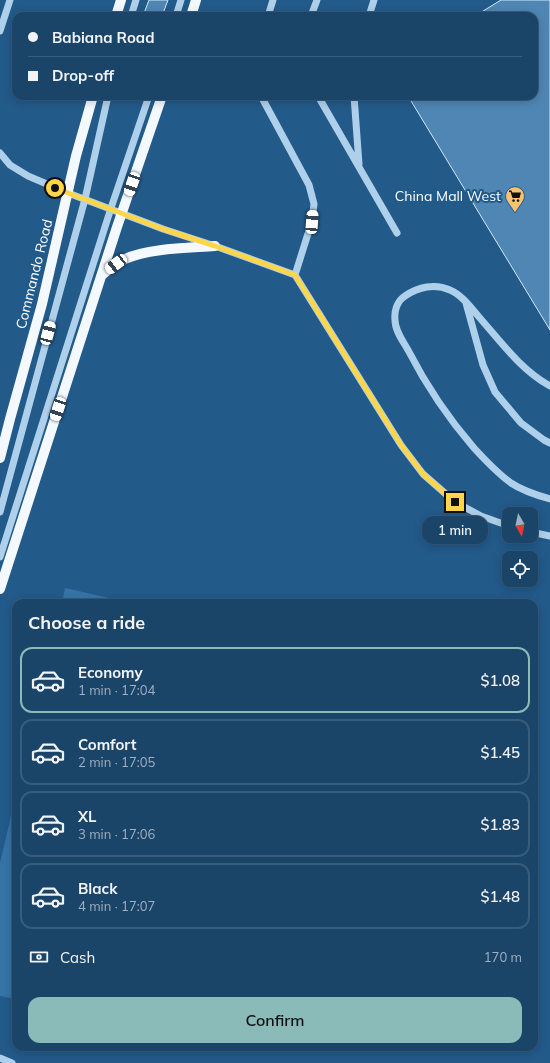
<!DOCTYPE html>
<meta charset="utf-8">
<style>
body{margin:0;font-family:Mulish,sans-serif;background:#274e71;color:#f1f3f6;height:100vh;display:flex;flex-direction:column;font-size:15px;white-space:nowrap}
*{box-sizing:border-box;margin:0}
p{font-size:13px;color:#9fb0c0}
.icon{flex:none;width:22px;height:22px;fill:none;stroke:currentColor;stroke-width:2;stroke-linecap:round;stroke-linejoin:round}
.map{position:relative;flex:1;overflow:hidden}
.panel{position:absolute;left:12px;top:599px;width:526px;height:452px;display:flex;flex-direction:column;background:#1a4468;border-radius:12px;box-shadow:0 2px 10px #0003,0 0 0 1px #385c7c}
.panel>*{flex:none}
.hud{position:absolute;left:12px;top:12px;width:526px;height:88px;border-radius:12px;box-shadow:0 2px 10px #0003,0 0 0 1px #385c7c;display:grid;align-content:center;height:88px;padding:0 16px;background:#1a4468}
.needle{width:26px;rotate:171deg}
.buttons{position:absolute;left:502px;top:507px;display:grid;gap:8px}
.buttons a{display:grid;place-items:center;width:36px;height:36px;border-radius:8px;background:#1a4468;box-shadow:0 2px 10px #0003,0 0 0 1px #385c7c;font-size:20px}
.end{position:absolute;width:18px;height:18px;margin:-9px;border:5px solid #ffd54a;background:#111;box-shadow:0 0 0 2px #111}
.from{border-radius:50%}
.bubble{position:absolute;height:28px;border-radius:12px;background:#1a4468;box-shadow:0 2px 10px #0003,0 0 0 1px #385c7c;font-size:13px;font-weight:600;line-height:28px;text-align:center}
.car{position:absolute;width:12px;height:24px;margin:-12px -6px;border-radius:5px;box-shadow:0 0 3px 1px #0007;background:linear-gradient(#fff 24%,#345 0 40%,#fff 0 76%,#345 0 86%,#fff 0)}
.hud b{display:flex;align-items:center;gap:14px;height:38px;font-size:15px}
.hud b+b{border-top:1px solid #385c7c}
.hud i{width:10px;height:10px;background:#f1f3f6}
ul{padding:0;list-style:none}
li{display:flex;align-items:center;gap:12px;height:66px;margin:0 8px 6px;padding:0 8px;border:2px solid #385c7c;border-radius:12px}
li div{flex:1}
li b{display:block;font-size:15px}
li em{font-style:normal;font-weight:600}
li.on{border-color:#8bbbb9}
li>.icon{width:36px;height:36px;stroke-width:1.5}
h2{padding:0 16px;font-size:18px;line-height:48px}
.pay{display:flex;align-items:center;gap:10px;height:44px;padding:0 16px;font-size:15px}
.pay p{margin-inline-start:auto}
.cta{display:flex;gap:8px;margin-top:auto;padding:8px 16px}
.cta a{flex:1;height:46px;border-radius:12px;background:#8bbbb9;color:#111;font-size:16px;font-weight:600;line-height:46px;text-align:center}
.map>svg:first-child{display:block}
.green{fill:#3674a7}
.building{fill:#4f86b3;stroke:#d4e8f8}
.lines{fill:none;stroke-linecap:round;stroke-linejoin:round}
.minor{stroke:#afd0ea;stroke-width:7}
.major{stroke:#f3f9fe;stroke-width:10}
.route{stroke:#ffd54a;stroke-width:5}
.labels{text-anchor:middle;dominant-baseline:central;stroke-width:4;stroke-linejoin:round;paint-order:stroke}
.poi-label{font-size:14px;fill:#fff;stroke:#225a8a;text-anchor:end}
.street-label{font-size:14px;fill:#fff;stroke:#225a8a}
</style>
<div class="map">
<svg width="550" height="1063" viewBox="0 0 550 1063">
<rect width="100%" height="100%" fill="#225a8a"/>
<!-- green -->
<path class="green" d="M65,588L131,603H62Z
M16,795V999L0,996V863Z"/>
<!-- building -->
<path class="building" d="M149,0H168L162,16H143Z
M501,0H550V330L408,96H534V16H475Z"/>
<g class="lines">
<!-- minor -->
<path class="minor" d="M131,16L136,0
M176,16L181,0
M268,16L273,0
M311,16L317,0
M369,16L374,0
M0,31L10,0
M261,96L309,185L314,204L312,221L295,275
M318,96L397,233
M354,96L359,164
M0,153L10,165L28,176L68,193L163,229L215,246L295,275L401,445L423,474L455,502L481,516L509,526
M466,303L483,365L495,392L521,423L544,440L550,443
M550,386C521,370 501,342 479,317C471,308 462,295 450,290C435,283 418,287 405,296C397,301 394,311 395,320C395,331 403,341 408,350C426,385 448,418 474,448C485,460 497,473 511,483C523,491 536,495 550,499
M0,512L85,199L108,96
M531,532L550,536
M0,557L111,208L149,96
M0,1058L12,1063"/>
<!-- major -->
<path class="major" d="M116,16L121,0
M191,16L196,0
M102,275C109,269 116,263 125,259C149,248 189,248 215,246
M0,458L10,419L42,304L76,156L93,96
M0,589L117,227L162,96"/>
</g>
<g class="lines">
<!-- route -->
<path class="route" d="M55,188L163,229L215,246L295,275L401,445L423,474L455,502"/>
</g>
<!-- icons -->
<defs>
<g id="supermarket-pin" transform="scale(1)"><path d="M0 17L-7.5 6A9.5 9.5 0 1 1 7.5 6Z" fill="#f6c272" stroke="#225a8a"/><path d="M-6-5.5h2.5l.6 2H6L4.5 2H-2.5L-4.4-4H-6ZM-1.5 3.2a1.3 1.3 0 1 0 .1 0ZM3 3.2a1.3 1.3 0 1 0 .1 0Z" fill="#111"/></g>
</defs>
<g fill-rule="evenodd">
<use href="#supermarket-pin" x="515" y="196"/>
</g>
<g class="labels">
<!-- poi labels -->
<g class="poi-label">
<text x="501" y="196">China Mall West</text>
</g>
<!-- street labels -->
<g class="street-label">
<text transform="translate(34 274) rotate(-76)">Commando Road</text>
</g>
</g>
</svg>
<div class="buttons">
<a><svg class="needle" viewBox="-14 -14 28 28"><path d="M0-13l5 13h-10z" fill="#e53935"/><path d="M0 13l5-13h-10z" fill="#9fb0c0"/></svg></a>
<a><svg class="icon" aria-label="locate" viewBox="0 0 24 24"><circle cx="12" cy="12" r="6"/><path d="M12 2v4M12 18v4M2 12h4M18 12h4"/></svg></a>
</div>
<i class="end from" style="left:55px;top:188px"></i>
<i class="end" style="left:455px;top:502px"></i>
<div class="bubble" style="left:422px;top:516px;width:66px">1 min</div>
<i class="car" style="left:132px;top:184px;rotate:199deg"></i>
<i class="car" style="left:312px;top:222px;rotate:4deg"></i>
<i class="car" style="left:116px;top:264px;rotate:232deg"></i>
<i class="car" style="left:48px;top:333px;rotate:15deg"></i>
<i class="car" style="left:58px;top:409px;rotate:198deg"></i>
<div class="hud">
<b><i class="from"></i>Babiana Road</b>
<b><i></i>Drop-off</b>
</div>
<section class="panel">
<h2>Choose a ride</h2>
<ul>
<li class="on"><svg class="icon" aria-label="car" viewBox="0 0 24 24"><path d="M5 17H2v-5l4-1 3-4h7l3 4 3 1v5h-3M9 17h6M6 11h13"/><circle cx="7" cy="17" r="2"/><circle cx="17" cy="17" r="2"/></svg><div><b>Economy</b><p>1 min · 17:04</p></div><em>$1.08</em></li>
<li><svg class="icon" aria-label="car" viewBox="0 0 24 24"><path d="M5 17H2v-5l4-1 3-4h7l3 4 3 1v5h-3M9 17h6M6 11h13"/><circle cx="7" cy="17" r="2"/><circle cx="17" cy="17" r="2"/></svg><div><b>Comfort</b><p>2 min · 17:05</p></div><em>$1.45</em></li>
<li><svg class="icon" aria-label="car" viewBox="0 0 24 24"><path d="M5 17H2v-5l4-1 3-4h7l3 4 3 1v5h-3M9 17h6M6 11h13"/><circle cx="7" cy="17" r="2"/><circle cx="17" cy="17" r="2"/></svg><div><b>XL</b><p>3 min · 17:06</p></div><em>$1.83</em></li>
<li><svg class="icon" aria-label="car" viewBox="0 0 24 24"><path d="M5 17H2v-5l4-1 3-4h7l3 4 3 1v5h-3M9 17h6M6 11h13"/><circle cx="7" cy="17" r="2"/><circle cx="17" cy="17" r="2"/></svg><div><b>Black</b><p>4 min · 17:07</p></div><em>$1.48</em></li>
</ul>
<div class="pay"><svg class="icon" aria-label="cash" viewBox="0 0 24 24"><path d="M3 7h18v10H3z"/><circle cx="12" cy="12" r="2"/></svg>Cash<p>170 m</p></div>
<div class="cta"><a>Confirm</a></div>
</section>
</div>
